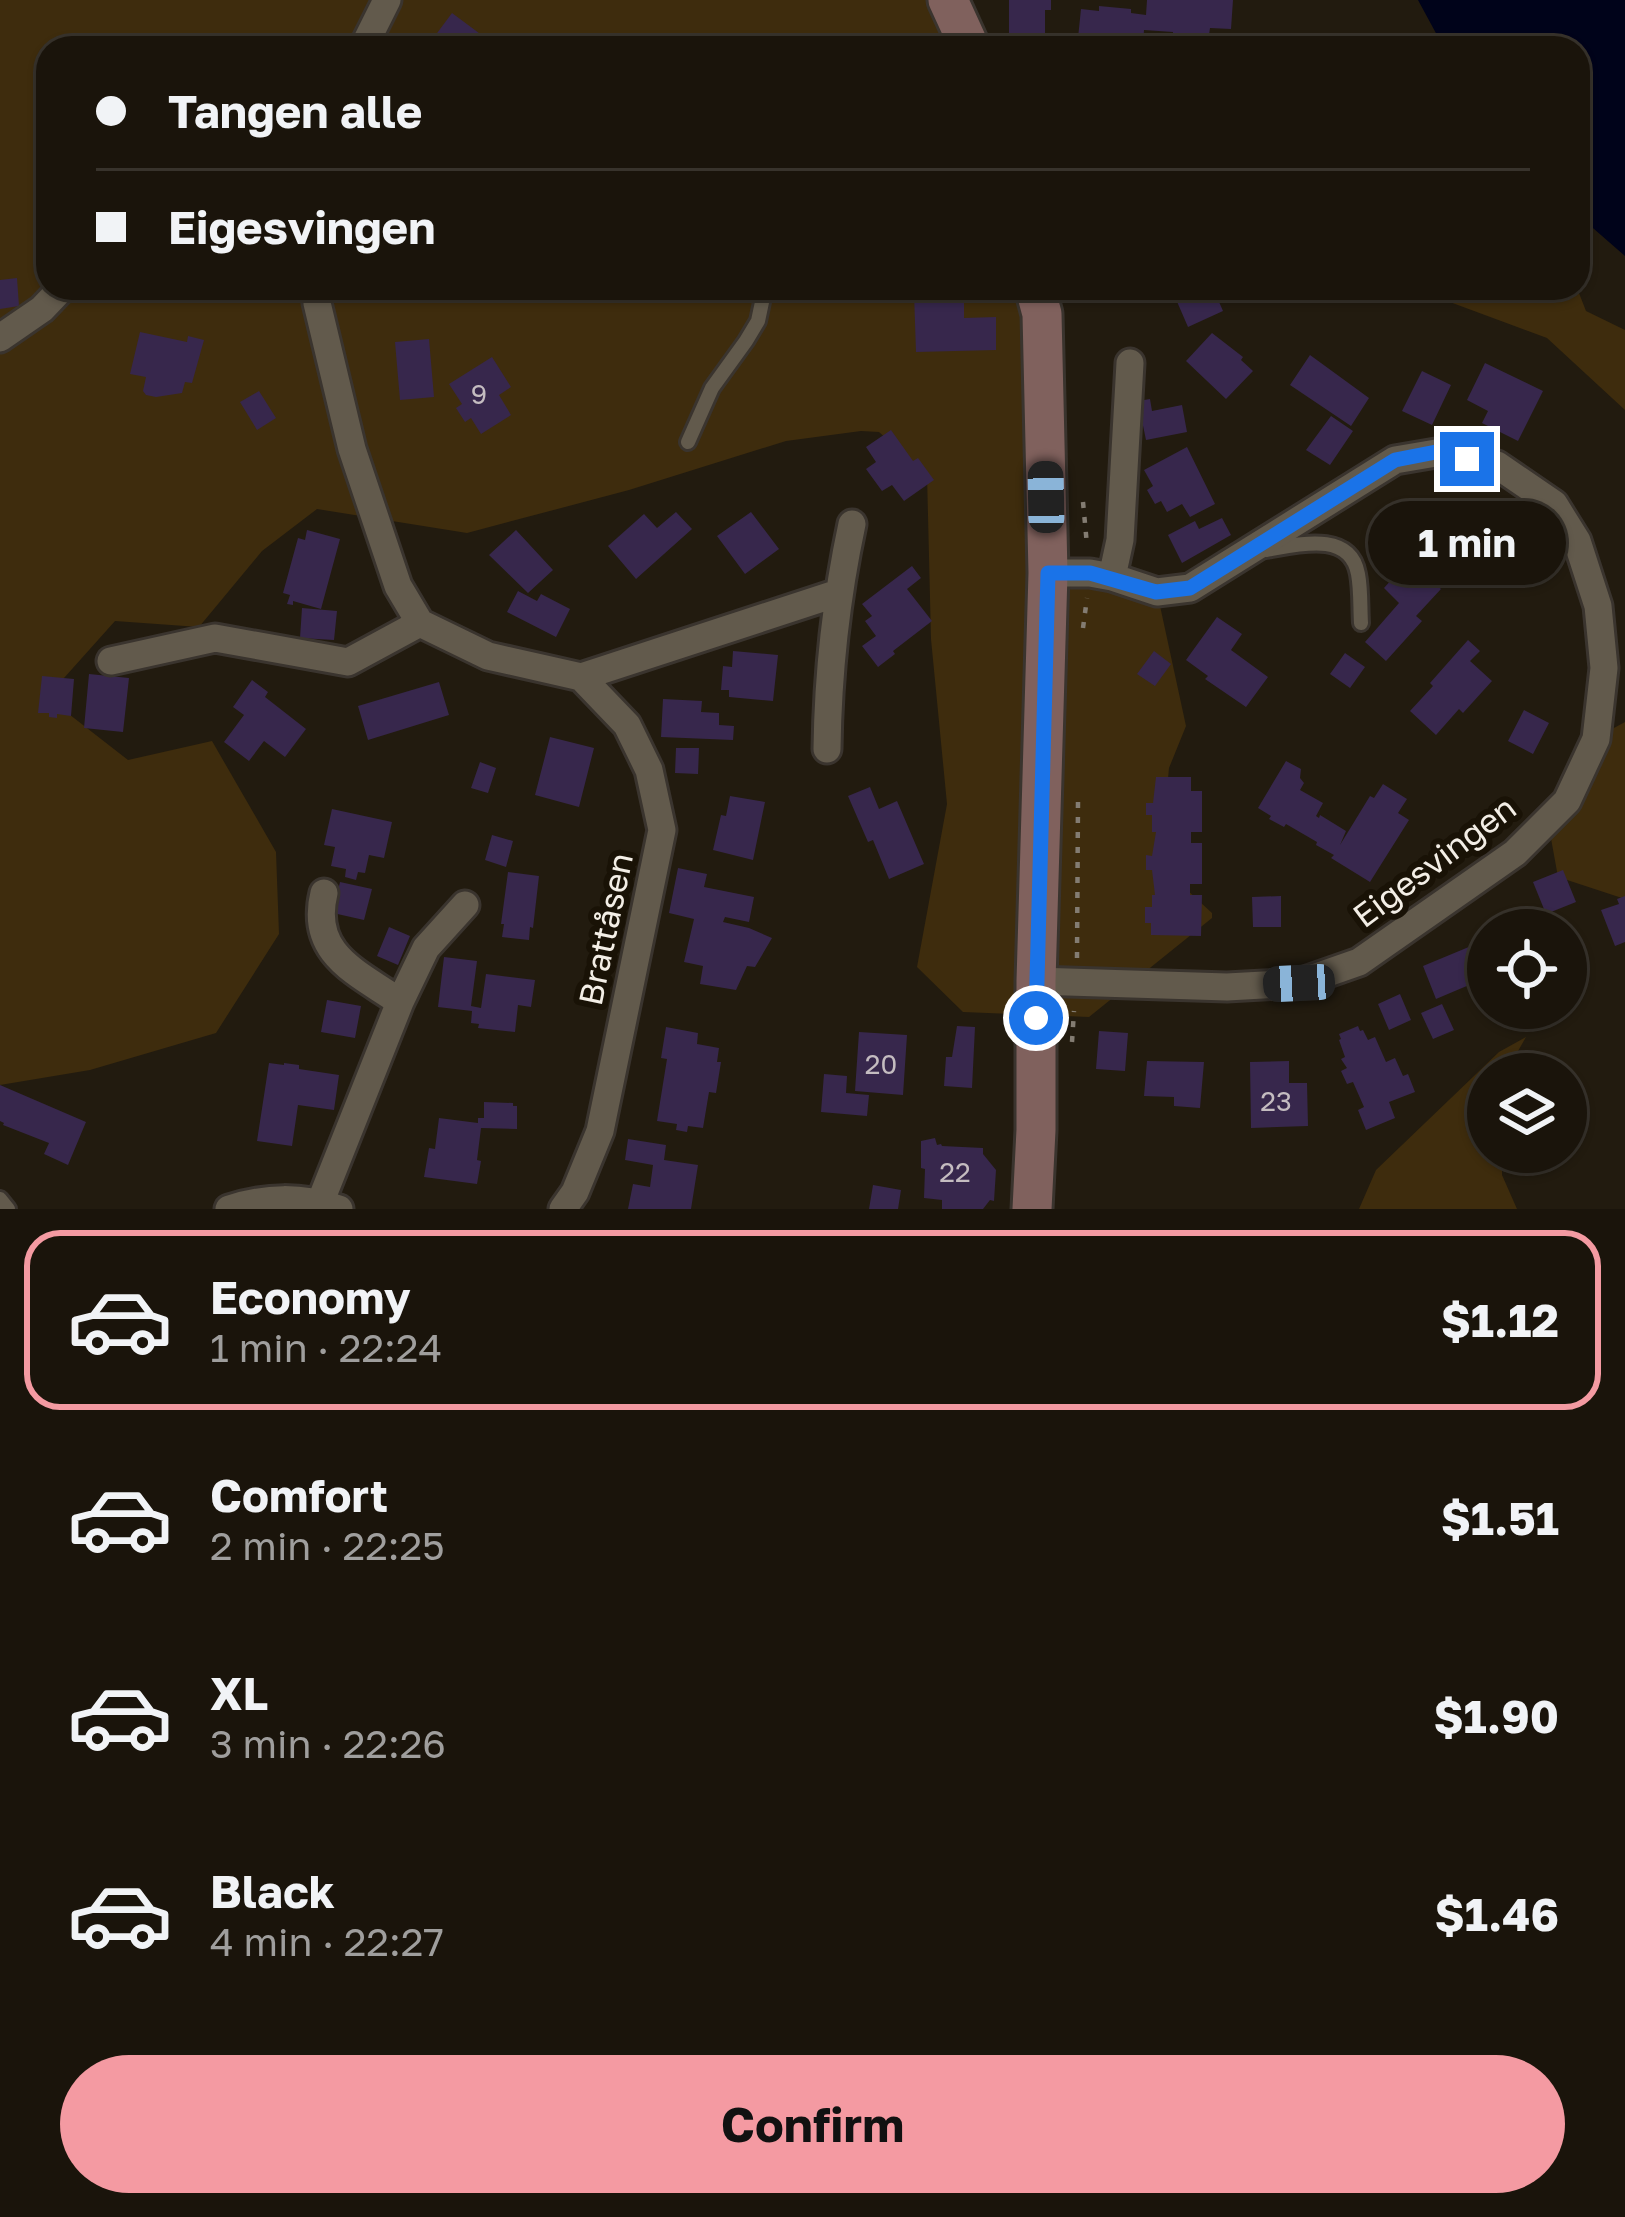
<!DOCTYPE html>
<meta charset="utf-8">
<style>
body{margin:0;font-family:"Golos Text",sans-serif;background:#272119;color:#f1f3f6;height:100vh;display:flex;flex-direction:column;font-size:45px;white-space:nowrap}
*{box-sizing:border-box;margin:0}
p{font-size:39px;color:#9f9e9d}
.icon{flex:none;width:66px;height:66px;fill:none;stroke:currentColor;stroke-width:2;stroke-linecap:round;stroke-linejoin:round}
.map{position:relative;height:1209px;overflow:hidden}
.panel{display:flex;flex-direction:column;background:#1a140b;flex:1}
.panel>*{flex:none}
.top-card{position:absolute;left:36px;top:36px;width:1554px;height:264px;border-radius:36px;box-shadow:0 3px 9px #0004,0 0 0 3px #38332c;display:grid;align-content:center;height:264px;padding:0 60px;background:#1a140b}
.tools{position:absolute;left:1467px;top:909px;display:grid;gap:24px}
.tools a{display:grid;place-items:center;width:120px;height:120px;border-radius:50%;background:#1a140b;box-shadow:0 3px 9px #0004,0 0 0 3px #38332c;font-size:60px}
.end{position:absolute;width:54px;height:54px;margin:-27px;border:15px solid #1a73e8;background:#fff;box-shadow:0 0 0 6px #fff}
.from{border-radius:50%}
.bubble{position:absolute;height:84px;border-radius:42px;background:#1a140b;box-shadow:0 3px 9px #0004,0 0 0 3px #38332c;font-size:39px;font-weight:700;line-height:84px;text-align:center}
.car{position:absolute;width:36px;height:72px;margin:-36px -18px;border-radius:15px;box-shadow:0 0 9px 3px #0007;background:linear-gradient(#222 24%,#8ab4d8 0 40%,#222 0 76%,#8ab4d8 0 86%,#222 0)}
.top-card b{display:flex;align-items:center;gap:42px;height:114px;font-size:45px}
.top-card b+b{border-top:3px solid #38332c}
.top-card i{width:30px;height:30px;background:#f1f3f6}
ul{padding:21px 0 0;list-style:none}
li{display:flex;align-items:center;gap:36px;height:180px;margin:0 24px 18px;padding:0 36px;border:6px solid transparent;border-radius:36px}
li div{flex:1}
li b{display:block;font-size:45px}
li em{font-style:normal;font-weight:700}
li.on{border-color:#f49aa2}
li>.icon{width:108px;height:108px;stroke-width:1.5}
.button{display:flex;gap:24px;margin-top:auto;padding:24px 60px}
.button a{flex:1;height:138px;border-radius:72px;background:#f49aa2;color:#111;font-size:48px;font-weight:700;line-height:138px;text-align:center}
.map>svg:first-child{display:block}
.green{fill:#3e2c0d}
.water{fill:#00031a}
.building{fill:#37274c}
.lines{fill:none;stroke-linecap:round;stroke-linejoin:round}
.lane-casing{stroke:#3a342e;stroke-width:20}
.street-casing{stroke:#3a342e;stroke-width:33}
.secondary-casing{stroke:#3a342e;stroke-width:45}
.path{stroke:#837c72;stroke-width:4.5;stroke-dasharray:6 9;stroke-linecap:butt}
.lane{stroke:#625a4c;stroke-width:14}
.street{stroke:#625a4c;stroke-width:27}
.secondary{stroke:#80615d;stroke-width:39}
.route{stroke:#1a73e8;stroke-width:15}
.labels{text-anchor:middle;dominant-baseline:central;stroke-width:12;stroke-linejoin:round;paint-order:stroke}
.number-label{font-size:27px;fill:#c4bcc0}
.street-label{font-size:33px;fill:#f3eee6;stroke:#191206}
</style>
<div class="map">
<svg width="1625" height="1209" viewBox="0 0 1625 1209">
<rect width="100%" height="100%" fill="#221b0f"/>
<!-- green -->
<path class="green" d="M0,0H943L1000,48H620L604,33L603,48H48V288H546V292L676,303L687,288H1048L1054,563L1154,578L1186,726L1169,768L1160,865L1212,913V918L1089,1017L963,1012L917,967L947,804L931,639L927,474L879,432L861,431L786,441L629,490L467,533L317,509L262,551L199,627L115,621L47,697L128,760L212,741L276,852L279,934L216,1033L90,1070L0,1085Z
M1412,288H1577L1586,311L1625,330V410L1547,338Z
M1625,722V899L1558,877L1546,811L1579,747Z
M1526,1037L1505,1074H1488V1152H1502V1175L1517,1209H1359L1376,1170L1499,1052Z"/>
<!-- water -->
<path class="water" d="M1418,0H1625V256L1578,215V48H1444Z"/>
<!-- building -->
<path class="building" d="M1009,0H1051V10H1045V36H1009Z
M1147,0H1233L1231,29L1210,28L1209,35L1189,33L1188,48H1172L1173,32L1144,30L1143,45L1078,38L1081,9L1099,11V6L1131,9V13L1146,15Z
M452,13L491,42L487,48H426Z
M17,278L19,306L0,309V280Z
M1194,288H1213L1223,311L1188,327L1175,297Z
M957,292L964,293V318L996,317V350L916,352L914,293Z
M140,332L187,342L188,336L204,340L192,383L185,382L182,393L156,397L146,395L143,391L146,377L130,374Z
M1212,333L1243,357L1241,360L1253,371L1226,399L1186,361Z
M429,339L434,397L400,400L395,342Z
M1310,355L1369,398L1351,426L1290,385Z
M492,357L511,387L499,395L511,415L481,434L471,418L465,422L456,408L462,404L449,384Z
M1485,363L1543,391L1518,441L1482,423L1488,411L1467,400Z
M1422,371L1451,385L1432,425L1402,411Z
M259,391L276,418L257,430L240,402Z
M1150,399L1152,411L1182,405L1187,432L1146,440L1138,401Z
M1331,416L1353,431L1330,465L1306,450Z
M891,430L913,461L918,458L934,480L904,501L892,485L882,491L866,469L876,462L866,447Z
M1187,447L1215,504L1190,517L1182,504L1167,512L1161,501L1155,504L1147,490L1153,486L1144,470Z
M676,512L692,529L636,579L608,546L644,514L657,528Z
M751,512L779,549L745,574L717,536Z
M1222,518L1231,535L1182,563L1168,535L1195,521L1199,529Z
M307,530L340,539L321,609L293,601V605L287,604L290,595L283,593L298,538L305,540Z
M516,530L553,570L528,593L489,555Z
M1409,560L1441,589L1416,616L1422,621L1386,661L1365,642L1399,603L1384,588Z
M912,566L921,578L907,589L932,621L893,651L895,654L878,667L862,646L876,636L865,621L872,616L862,604Z
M518,591L537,601L541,594L570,609L556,637L507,612Z
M302,608L337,611L334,640L300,638Z
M1217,617L1242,634L1231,650L1268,677L1246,707L1205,679L1208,676L1186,660Z
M1468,640L1480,651L1470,661L1492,681L1463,713L1459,709L1436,735L1410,711L1433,686L1430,683Z
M733,651L778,655L773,701L729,697V690H721L723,666L732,667Z
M1154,651L1171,664L1155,686L1137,674Z
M1345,653L1365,667L1350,688L1330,674Z
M89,674L129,678L123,732L84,728Z
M42,676L74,679L71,716L57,714V718L49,717V713H38Z
M252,680L268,692L265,697L306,729L285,757L264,741L249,761L224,742L244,715L233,707Z
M439,682L449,715L368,740L358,706Z
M663,699L702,701L701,712L719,713V725L734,726L733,740L661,737Z
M1524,710L1549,723L1533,754L1508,741Z
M550,737L594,748L579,807L535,795Z
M676,748H699L698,774L675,773Z
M1286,761L1301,769L1300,778L1304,783L1300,790L1323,803L1316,816L1319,818L1320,815L1346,831L1340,845L1370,796L1374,798L1383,784L1407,799L1398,813L1409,820L1370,882L1331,858L1334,855L1316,845L1317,842L1286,824L1284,827L1269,819L1271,816L1258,808Z
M480,762L496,768L488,793L471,788Z
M1156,777H1191V791H1202V832H1191V843H1202V884H1190V895H1202L1201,936L1151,935V923H1145V907H1152V895H1155L1152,870H1146V855L1152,856L1156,832H1152V815H1146V803H1153Z
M870,787L879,809L897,801L924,864L889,879L873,840L868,842L848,796Z
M730,796L765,802L753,860L713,850L721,815L726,816Z
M332,809L392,822L384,858L369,855L365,873L358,872L356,880L345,877L346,869L331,866L335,847L324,845Z
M492,835L513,841L506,867L485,860Z
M678,868L707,874L704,887L754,897L749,922L725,917L723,922L749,928L772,938L755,967L747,966L736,990L700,984L703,966L684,962L694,919L669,913Z
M1563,870L1576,902L1546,914L1533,882Z
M508,872L539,876L533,928L530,927L529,940L502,937L504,924H501Z
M340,882L372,889L364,920L333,913Z
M1281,896V927H1253L1252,897Z
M1625,896V942L1615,946L1601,910L1619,904L1617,899Z
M389,927L410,936L398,965L377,956Z
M1488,939V977L1436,999L1423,966Z
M444,957L477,961L471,1006L481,1008L486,974L535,980L531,1007L518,1005L515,1032L478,1028L479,1024L471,1023L472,1011L438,1007Z
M1400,994L1411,1020L1389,1030L1378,1004Z
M327,1000L361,1006L355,1038L321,1032Z
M1442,1004L1454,1030L1433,1039L1421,1013Z
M957,1026L975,1027L972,1088L944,1086L946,1057H952Z
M1358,1026L1360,1031L1363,1030L1368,1040L1375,1037L1386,1062L1395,1058L1403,1076L1408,1074L1415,1092L1389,1102L1395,1118L1366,1130L1358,1110L1364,1107L1353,1082L1347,1084L1341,1071L1347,1068L1341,1059L1345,1057L1339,1040L1341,1039L1339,1034Z
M666,1027L698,1033L697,1044L719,1048L717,1062H721L716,1093L709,1092L703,1128L688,1126L687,1132L676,1130L677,1124L657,1121L667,1059L661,1058Z
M1099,1031L1128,1033L1125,1071L1096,1069Z
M859,1032L907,1035L903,1095L855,1091Z
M1147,1061L1204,1062L1200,1108L1174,1106V1097L1144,1096Z
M1289,1061V1083H1307L1308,1126L1251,1128L1250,1062Z
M269,1063L284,1065V1063L299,1065V1069L339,1075L334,1110L298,1105L292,1146L257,1141Z
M824,1074L847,1076L846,1093L869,1095L867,1116L821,1112Z
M0,1085L86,1122L68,1165L44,1154L49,1143L3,1125L4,1123L0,1121Z
M484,1102L513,1103V1106H517V1129L481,1128L477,1160L481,1161L477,1184L424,1177L429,1148L435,1149L439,1118L478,1123V1118H484Z
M935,1138L937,1145L941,1144L942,1146L983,1148V1154L996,1170L994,1201L990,1200L983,1209H942V1200L924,1198L925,1169L921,1168V1141Z
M628,1139L666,1145L664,1160L698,1165L691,1209H628L633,1184L650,1187L653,1165L625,1160Z
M873,1185L901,1190L898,1209H869Z"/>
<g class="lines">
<!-- lane casing -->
<g class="lane-casing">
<path id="lane" d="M978,288V293
M688,442L712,388L746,341L758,321L765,288
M1266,550C1297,545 1350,530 1358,574C1361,590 1360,607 1361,623
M0,1199L8,1209"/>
</g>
<!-- street casing -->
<g class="street-casing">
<path id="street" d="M363,48L387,0
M316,288L317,303L352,449L398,586L420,623L488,656L581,677L627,725L649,770L662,830L600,1131L575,1192L563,1209
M0,338L42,309L62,288
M1048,573H1090L1112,577L1120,540L1130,363
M111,661L215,638L348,662L420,623
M581,677L838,593
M827,749C828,673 836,599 852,524
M324,893C309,954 357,972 400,1002
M1036,981L1227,987L1299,983L1359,962L1515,853L1567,801L1596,739L1604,668L1598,606L1577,541L1554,504L1497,465L1436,453L1395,460L1190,588L1157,592L1112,577
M320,1203L400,1002L426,948L465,905
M229,1209C267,1197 300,1196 339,1209"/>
</g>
<!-- secondary casing -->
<g class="secondary-casing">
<path id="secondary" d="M948,0L970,48
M1032,1209L1036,1130V981L1048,573L1042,314L1035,288"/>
</g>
<!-- path -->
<path class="path" d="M1083,502L1087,545
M1083,628L1087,598
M1077,958L1078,801
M1072,1042L1074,1011"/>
<!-- lane -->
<use href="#lane" class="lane"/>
<!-- street -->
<use href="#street" class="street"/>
<!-- secondary -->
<use href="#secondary" class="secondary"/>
</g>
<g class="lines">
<!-- route -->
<path class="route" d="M1036,1018L1048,573H1090L1156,592L1190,588L1395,460L1436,452L1467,459"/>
</g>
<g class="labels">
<!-- number labels -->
<g class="number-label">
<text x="479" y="394">9</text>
<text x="881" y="1064">20</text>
<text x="1276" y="1101">23</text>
<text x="955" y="1172">22</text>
</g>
<!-- street labels -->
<g class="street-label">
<text transform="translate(1434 861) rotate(-37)">Eigesvingen</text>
<text transform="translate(605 929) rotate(-78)">Brattåsen</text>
</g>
</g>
</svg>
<div class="tools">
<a><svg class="icon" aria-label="locate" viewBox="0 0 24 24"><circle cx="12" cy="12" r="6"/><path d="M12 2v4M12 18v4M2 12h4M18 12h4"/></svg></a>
<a><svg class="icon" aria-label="layers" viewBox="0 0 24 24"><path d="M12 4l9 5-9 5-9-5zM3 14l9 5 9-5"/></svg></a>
</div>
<i class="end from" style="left:1036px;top:1018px"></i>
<i class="end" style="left:1467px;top:459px"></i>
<div class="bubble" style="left:1368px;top:501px;width:198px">1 min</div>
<i class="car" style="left:1046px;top:497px;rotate:359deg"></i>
<i class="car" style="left:1299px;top:983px;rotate:267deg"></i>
<div class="top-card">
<b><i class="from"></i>Tangen alle</b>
<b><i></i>Eigesvingen</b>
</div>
</div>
<section class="panel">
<ul>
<li class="on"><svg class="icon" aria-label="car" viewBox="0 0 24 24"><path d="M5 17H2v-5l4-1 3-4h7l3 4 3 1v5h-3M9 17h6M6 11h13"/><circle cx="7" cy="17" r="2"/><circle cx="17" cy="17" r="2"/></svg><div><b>Economy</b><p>1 min · 22:24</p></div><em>$1.12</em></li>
<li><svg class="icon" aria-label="car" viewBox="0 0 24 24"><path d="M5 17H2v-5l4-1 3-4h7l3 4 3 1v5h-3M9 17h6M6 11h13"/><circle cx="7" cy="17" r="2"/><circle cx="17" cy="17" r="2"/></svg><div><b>Comfort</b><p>2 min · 22:25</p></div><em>$1.51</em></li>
<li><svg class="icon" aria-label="car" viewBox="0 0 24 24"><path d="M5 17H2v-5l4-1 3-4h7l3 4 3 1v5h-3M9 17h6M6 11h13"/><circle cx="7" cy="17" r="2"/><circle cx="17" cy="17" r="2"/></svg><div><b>XL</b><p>3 min · 22:26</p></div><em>$1.90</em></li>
<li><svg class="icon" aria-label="car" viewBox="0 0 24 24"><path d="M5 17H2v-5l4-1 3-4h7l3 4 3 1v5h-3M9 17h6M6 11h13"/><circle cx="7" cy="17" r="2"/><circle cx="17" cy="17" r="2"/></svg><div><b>Black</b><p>4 min · 22:27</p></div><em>$1.46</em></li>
</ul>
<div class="button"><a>Confirm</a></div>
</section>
